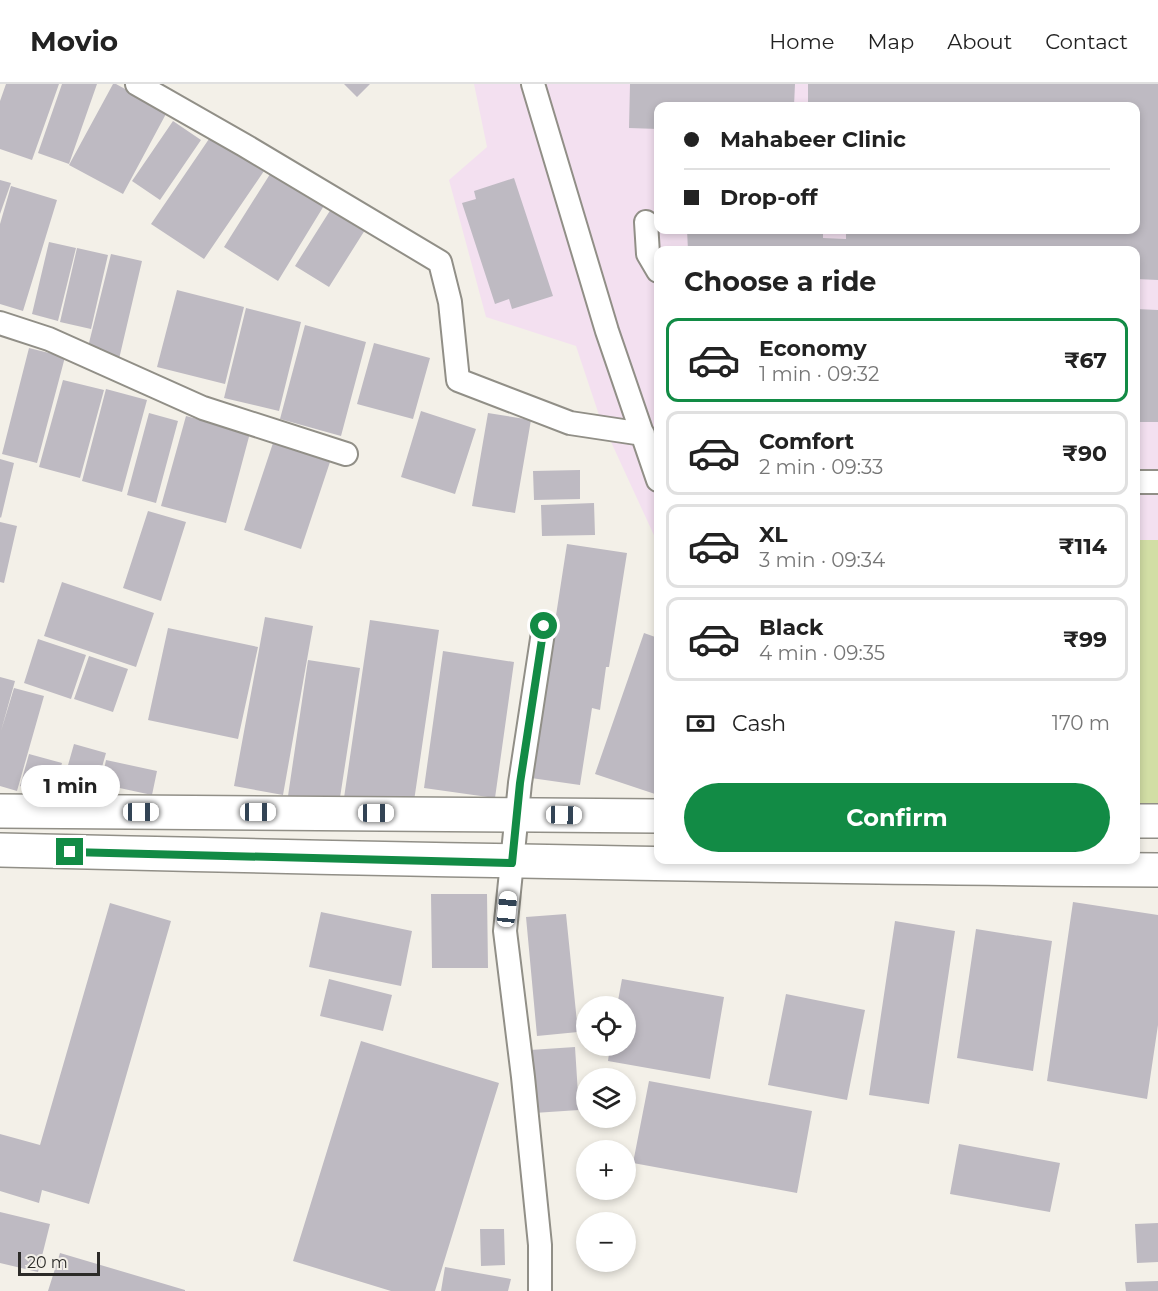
<!DOCTYPE html>
<meta charset="utf-8">
<style>
body{margin:0;font-family:Montserrat,sans-serif;background:#f2f2f2;color:#222;height:100vh;display:flex;flex-direction:column;font-size:22px;white-space:nowrap}
*{box-sizing:border-box;margin:0}
p{font-size:20px;color:#767676}
.icon{flex:none;width:33px;height:33px;fill:none;stroke:currentColor;stroke-width:2;stroke-linecap:round;stroke-linejoin:round}
.map{position:relative;flex:1;overflow:hidden}
.details{position:absolute;left:654px;top:162px;width:486px;height:618px;display:flex;flex-direction:column;background:#fff;border-radius:12px;box-shadow:0 3px 9px #0003}
.details>*{flex:none}
.hud{position:absolute;left:654px;top:18px;width:486px;height:132px;border-radius:12px;box-shadow:0 3px 9px #0003;display:grid;align-content:center;height:132px;padding:0 30px;background:#fff}
.controls{position:absolute;left:576px;top:912px;display:grid;gap:12px}
.controls a{display:grid;place-items:center;width:60px;height:60px;border-radius:50%;background:#fff;box-shadow:0 3px 9px #0003;font-size:30px}
.scale{position:absolute;left:18px;bottom:15px;width:82px;box-sizing:border-box;padding-left:6px;border:3px solid #2c2b28;border-top:0;font-size:16px;line-height:21px;white-space:nowrap;color:#2c2b28;-webkit-text-stroke:4px #f3f0e8;paint-order:stroke}
.end{position:absolute;width:27px;height:27px;margin:-14px;border:8px solid #128b45;background:#fff;box-shadow:0 0 0 3px #fff}
.from{border-radius:50%}
.bubble{position:absolute;height:42px;border-radius:21px;background:#fff;box-shadow:0 3px 9px #0003;font-size:20px;font-weight:700;line-height:42px;text-align:center}
.car{position:absolute;width:18px;height:36px;margin:-18px -9px;border-radius:8px;box-shadow:0 0 4px 2px #0007;background:linear-gradient(#fff 24%,#345 0 40%,#fff 0 76%,#345 0 86%,#fff 0)}
.hud b{display:flex;align-items:center;gap:21px;height:57px;font-size:22px}
.hud b+b{border-top:2px solid #e0e0e0}
.hud i{width:15px;height:15px;background:#222}
ul{padding:0;list-style:none}
li{display:flex;align-items:center;gap:18px;height:84px;margin:0 12px 9px;padding:0 18px;border:3px solid #e0e0e0;border-radius:12px}
li div{flex:1}
li b{display:block;font-size:22px}
li em{font-style:normal;font-weight:700}
li.active{border-color:#128b45}
li>.icon{width:54px;height:54px;stroke-width:1.5}
h2{padding:0 30px;font-size:27px;line-height:72px}
.pay{display:flex;align-items:center;gap:15px;height:66px;padding:0 30px;font-size:22px}
.pay p{margin-inline-start:auto}
.cta{display:flex;gap:12px;margin-top:auto;padding:12px 30px}
.cta a{flex:1;height:69px;border-radius:36px;background:#128b45;color:#fff;font-size:24px;font-weight:700;line-height:69px;text-align:center}
header{display:flex;align-items:center;gap:36px;box-sizing:border-box;height:84px;padding:0 30px;background:#fff;border-bottom:2px solid #e0e0e0}
header strong{font-size:28px}
nav{display:flex;gap:33px;margin-inline-start:auto;font-size:21px}
.map>svg:first-child{display:block}
.medical{fill:#f3e0f0;fill-rule:evenodd}
.green{fill:#d2dea5}
.building{fill:#bebac2}
.lines{fill:none;stroke-linecap:round;stroke-linejoin:round}
.street-casing{stroke:#918f87;stroke-width:26}
.highway-casing{stroke:#918f87;stroke-width:36}
.street{stroke:#fff;stroke-width:22}
.highway{stroke:#fff;stroke-width:33}
.route{stroke:#128b45;stroke-width:8}
</style>
<header>
<strong>Movio</strong>
<nav><a>Home</a><a>Map</a><a>About</a><a>Contact</a></nav>
</header>
<div class="map">
<svg width="1158" height="1207" viewBox="0 0 1158 1207">
<rect width="100%" height="100%" fill="#f3f0e8"/>
<!-- medical -->
<path class="medical" d="M474,0H1158V736L1136,737V166H658V460L600,334L576,262L486,233L449,96L487,63ZM658,22H1136V146H658Z"/>
<!-- green -->
<path class="green" d="M1136,456H1158V721H1136Z"/>
<!-- building -->
<path class="building" d="M6,0H59L32,76L0,65V17Z
M62,0H97L69,80L38,69Z
M113,0H116L167,28L123,110L69,81Z
M344,0H370L357,13Z
M630,0H795L794,22H658V45L629,44Z
M808,0H1158V196L1136,195V166H688L687,146H823V154L846,155V146H1136V22H808Z
M173,37L201,56L160,116L132,97Z
M211,52L264,87L204,175L151,140Z
M272,87L325,120L278,197L224,163Z
M514,94L553,212L512,225L509,215L495,220L462,119L476,115L474,107Z
M0,96L11,99L0,130Z
M11,102L57,116L23,227L0,220V140Z
M331,125L365,146L329,203L295,182Z
M49,158L76,164L58,237L32,230Z
M77,164L108,171L91,245L60,238Z
M111,170L142,177L119,275L87,267Z
M177,206L244,223L225,300L157,283Z
M246,224L301,238L279,327L224,314Z
M1136,225L1158,226V338H1136Z
M305,241L366,258L341,352L280,335Z
M374,259L430,274L413,335L357,320Z
M29,264L65,273L37,379L2,370Z
M63,296L104,306L80,394L39,383Z
M106,305L147,316L122,408L82,397Z
M421,327L476,345L455,410L401,393Z
M149,329L178,337L156,419L127,411Z
M488,329L531,336L515,429L472,422Z
M186,332L250,349L226,439L161,422Z
M273,359L330,378L301,465L244,446Z
M0,375L14,379L1,434L0,433Z
M580,386V415L534,416L533,387Z
M594,419L595,451L542,452L541,421Z
M148,427L186,438L161,517L123,504Z
M0,438L17,442L4,499L0,498Z
M567,460L627,469L609,583H606L600,626L592,624L580,701L531,694Z
M62,498L154,529L136,583L44,552Z
M265,533L313,542L283,711L234,702Z
M370,536L439,546L413,724L344,714Z
M168,544L258,563L238,655L148,636Z
M644,549L658,554V711L595,690Z
M38,555L86,571L71,615L24,599Z
M443,567L514,578L495,714L424,704Z
M89,572L128,585L113,628L74,615Z
M308,576L360,584L339,720L288,712Z
M0,593L15,597L1,647L14,604L44,612L17,707L0,702Z
M74,660L106,669L93,715L61,706Z
M29,670L62,679L53,712L20,702Z
M106,676L157,687L152,711L101,700Z
M431,810H487L488,884H432Z
M1073,818L1158,831V941L1147,1015L1047,997Z
M110,819L171,837L89,1120L42,1106L39,1119L0,1107V1050L40,1061Z
M321,828L412,847L401,902L309,883Z
M566,830L578,948L537,952L526,833Z
M895,837L955,847L929,1020L869,1011Z
M976,845L1052,857L1033,987L957,974Z
M329,895L392,911L383,947L320,932Z
M622,895L724,913L710,995L608,977L610,962H626V922H617Z
M786,910L865,926L847,1016L768,1001Z
M361,957L499,999L435,1207H391L293,1177Z
M575,963L579,1026L534,1029L530,966Z
M649,997L812,1027L797,1109L633,1079Z
M959,1060L1060,1079L1050,1128L950,1110Z
M0,1128L50,1140L38,1188L0,1179Z
M1158,1139V1178L1137,1179L1135,1140Z
M480,1145H504L505,1181L481,1182Z
M60,1169L185,1206V1207H48Z
M445,1183L511,1195L508,1207H441Z
M1158,1197V1207H1126L1125,1198Z"/>
<g class="lines">
<!-- street casing -->
<g class="street-casing">
<path id="street" d="M137,0L244,61L440,178L450,218L458,296L570,339L643,350
M533,0L607,247L658,396
M646,138L648,170L658,187
M0,239L49,255L203,324L346,370
M1136,398H1158
M540,1207V1161L523,993L505,847L520,699L544,542"/>
</g>
<!-- highway casing -->
<g class="highway-casing">
<path id="highway" d="M0,727L658,732
M1136,737H1158
M0,766C386,775 772,783 1158,786"/>
</g>
<!-- street -->
<use href="#street" class="street"/>
<!-- highway -->
<use href="#highway" class="highway"/>
</g>
<g class="lines">
<!-- route -->
<path class="route" d="M70,768L512,779L520,699L544,542"/>
</g>
</svg>
<div class="controls">
<a><svg class="icon" aria-label="locate" viewBox="0 0 24 24"><circle cx="12" cy="12" r="6"/><path d="M12 2v4M12 18v4M2 12h4M18 12h4"/></svg></a>
<a><svg class="icon" aria-label="layers" viewBox="0 0 24 24"><path d="M12 4l9 5-9 5-9-5zM3 14l9 5 9-5"/></svg></a>
<a>+</a>
<a>−</a>
</div>
<div class="scale">20 m</div>
<i class="end from" style="left:544px;top:542px"></i>
<i class="end" style="left:70px;top:768px"></i>
<div class="bubble" style="left:21px;top:681px;width:99px">1 min</div>
<i class="car" style="left:141px;top:728px;rotate:90deg"></i>
<i class="car" style="left:258px;top:728px;rotate:90deg"></i>
<i class="car" style="left:376px;top:729px;rotate:90deg"></i>
<i class="car" style="left:564px;top:731px;rotate:91deg"></i>
<i class="car" style="left:507px;top:825px;rotate:6deg"></i>
<div class="hud">
<b><i class="from"></i>Mahabeer Clinic</b>
<b><i></i>Drop-off</b>
</div>
<section class="details">
<h2>Choose a ride</h2>
<ul>
<li class="active"><svg class="icon" aria-label="car" viewBox="0 0 24 24"><path d="M5 17H2v-5l4-1 3-4h7l3 4 3 1v5h-3M9 17h6M6 11h13"/><circle cx="7" cy="17" r="2"/><circle cx="17" cy="17" r="2"/></svg><div><b>Economy</b><p>1 min · 09:32</p></div><em>₹67</em></li>
<li><svg class="icon" aria-label="car" viewBox="0 0 24 24"><path d="M5 17H2v-5l4-1 3-4h7l3 4 3 1v5h-3M9 17h6M6 11h13"/><circle cx="7" cy="17" r="2"/><circle cx="17" cy="17" r="2"/></svg><div><b>Comfort</b><p>2 min · 09:33</p></div><em>₹90</em></li>
<li><svg class="icon" aria-label="car" viewBox="0 0 24 24"><path d="M5 17H2v-5l4-1 3-4h7l3 4 3 1v5h-3M9 17h6M6 11h13"/><circle cx="7" cy="17" r="2"/><circle cx="17" cy="17" r="2"/></svg><div><b>XL</b><p>3 min · 09:34</p></div><em>₹114</em></li>
<li><svg class="icon" aria-label="car" viewBox="0 0 24 24"><path d="M5 17H2v-5l4-1 3-4h7l3 4 3 1v5h-3M9 17h6M6 11h13"/><circle cx="7" cy="17" r="2"/><circle cx="17" cy="17" r="2"/></svg><div><b>Black</b><p>4 min · 09:35</p></div><em>₹99</em></li>
</ul>
<div class="pay"><svg class="icon" aria-label="cash" viewBox="0 0 24 24"><path d="M3 7h18v10H3z"/><circle cx="12" cy="12" r="2"/></svg>Cash<p>170 m</p></div>
<div class="cta"><a>Confirm</a></div>
</section>
</div>
